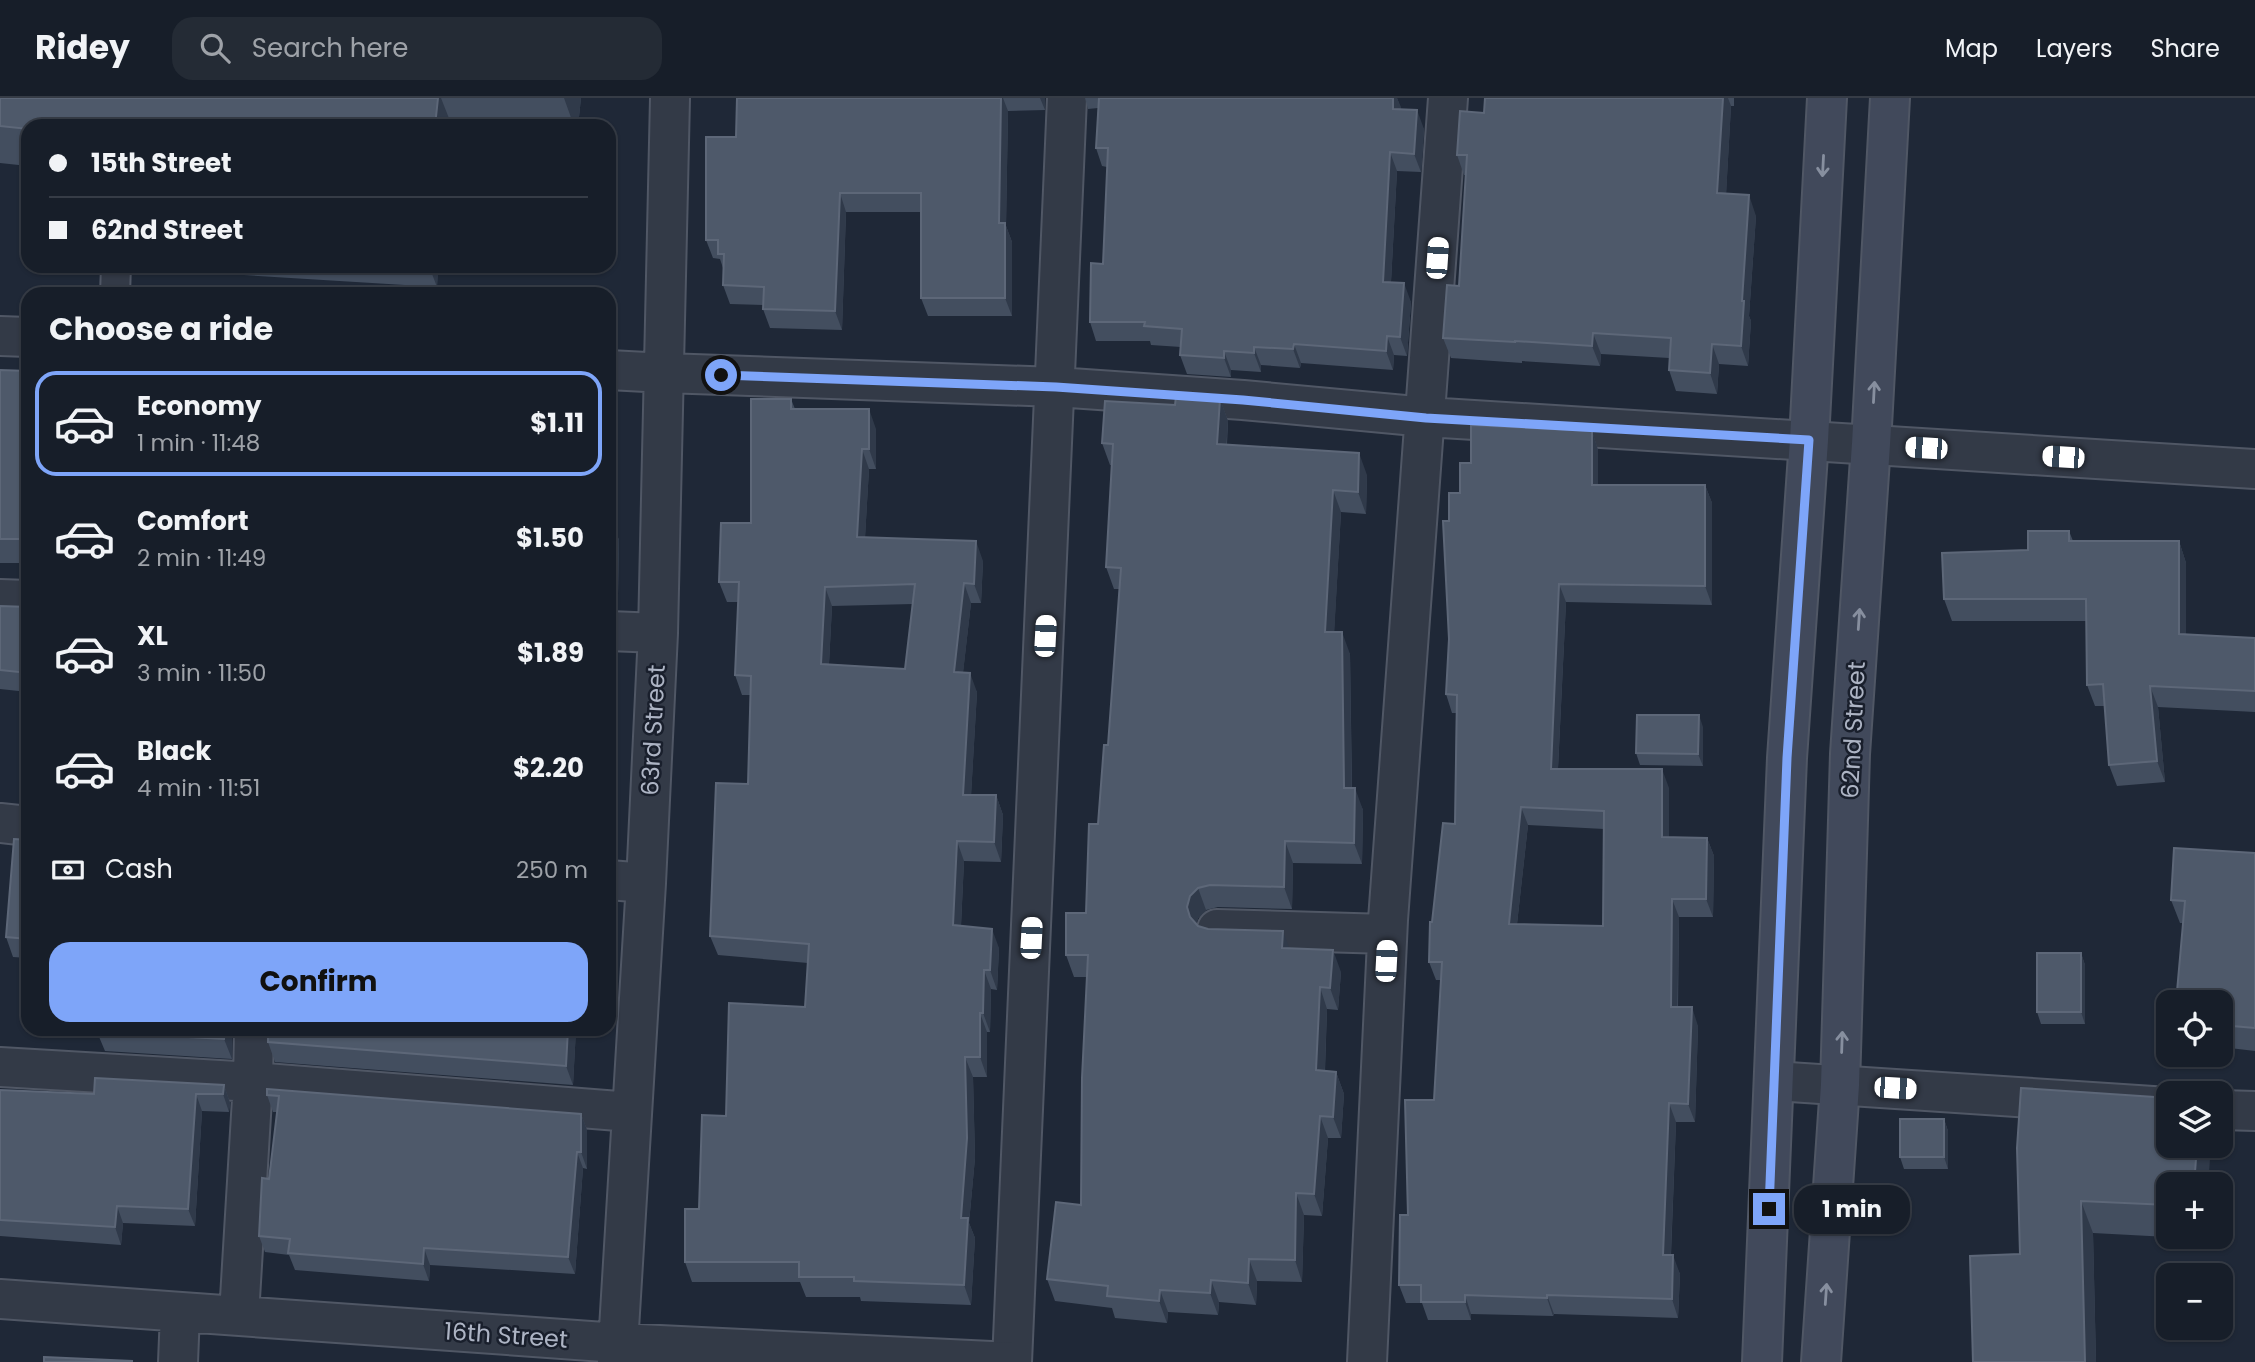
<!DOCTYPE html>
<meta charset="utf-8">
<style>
body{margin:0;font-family:Poppins,sans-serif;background:#242b35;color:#f1f3f6;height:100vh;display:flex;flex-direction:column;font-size:26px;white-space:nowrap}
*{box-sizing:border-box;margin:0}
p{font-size:23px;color:#9ea2a8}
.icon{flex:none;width:38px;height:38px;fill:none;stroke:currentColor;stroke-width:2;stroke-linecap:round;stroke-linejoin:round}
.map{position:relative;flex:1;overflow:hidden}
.details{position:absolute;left:21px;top:189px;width:595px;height:749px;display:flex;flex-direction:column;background:#171e29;border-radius:21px;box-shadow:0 2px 5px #0004,0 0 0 2px #363c46}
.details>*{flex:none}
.banner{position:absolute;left:21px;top:21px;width:595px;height:154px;border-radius:21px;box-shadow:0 2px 5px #0004,0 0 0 2px #363c46;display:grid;align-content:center;height:154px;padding:0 28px;background:#171e29}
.buttons{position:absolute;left:2156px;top:892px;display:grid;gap:14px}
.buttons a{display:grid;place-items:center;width:77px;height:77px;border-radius:14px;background:#171e29;box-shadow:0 2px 5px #0004,0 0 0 2px #363c46;font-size:35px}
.end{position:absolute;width:32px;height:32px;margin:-16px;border:9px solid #7ea5f9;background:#111;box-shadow:0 0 0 4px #111}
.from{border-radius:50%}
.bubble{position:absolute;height:49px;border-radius:21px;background:#171e29;box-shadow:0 2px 5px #0004,0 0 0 2px #363c46;font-size:23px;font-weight:700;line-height:49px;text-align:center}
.car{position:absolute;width:21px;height:42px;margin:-21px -10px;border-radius:9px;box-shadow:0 0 5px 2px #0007;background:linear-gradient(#fff 24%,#345 0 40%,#fff 0 76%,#345 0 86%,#fff 0)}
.banner b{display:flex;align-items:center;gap:24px;height:66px;font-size:26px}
.banner b+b{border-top:2px solid #363c46}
.banner i{width:18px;height:18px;background:#f1f3f6}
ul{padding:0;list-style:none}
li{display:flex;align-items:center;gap:21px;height:105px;margin:0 14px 10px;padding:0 14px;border:4px solid transparent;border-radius:21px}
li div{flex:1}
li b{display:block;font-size:26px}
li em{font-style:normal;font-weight:700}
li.current{border-color:#7ea5f9}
li>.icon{width:63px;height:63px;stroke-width:1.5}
h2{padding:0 28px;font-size:32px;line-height:84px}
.pay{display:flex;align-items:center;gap:18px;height:77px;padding:0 28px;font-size:26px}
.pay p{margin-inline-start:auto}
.primary-button{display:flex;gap:14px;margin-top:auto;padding:14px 28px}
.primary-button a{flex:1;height:80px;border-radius:21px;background:#7ea5f9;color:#111;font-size:28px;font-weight:700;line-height:80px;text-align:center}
header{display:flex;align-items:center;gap:42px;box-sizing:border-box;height:98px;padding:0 35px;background:#171e29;border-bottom:2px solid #363c46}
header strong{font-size:33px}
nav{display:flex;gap:38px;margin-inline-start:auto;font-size:24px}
.search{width:490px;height:63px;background:#242b35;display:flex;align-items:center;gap:18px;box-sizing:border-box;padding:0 24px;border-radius:21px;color:#9ea2a8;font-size:26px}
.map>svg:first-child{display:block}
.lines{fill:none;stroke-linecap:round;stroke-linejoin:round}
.lane-casing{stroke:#505765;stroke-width:32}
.street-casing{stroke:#505765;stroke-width:42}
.secondary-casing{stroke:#505765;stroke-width:42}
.lane{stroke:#333a47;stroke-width:28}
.street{stroke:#333a47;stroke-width:38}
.secondary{stroke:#41495b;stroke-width:38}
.wall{fill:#434e5f;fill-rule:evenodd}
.shaded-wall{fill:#303a4a}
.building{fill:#4e596a;stroke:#5d6778;stroke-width:2;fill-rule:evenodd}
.oneway{stroke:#878f9f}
.route{stroke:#7ea5f9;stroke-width:9}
.labels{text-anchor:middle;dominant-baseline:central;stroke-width:5;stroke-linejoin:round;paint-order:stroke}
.street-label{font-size:24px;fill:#adb4c4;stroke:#191f2c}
</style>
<header>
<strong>Ridey</strong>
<div class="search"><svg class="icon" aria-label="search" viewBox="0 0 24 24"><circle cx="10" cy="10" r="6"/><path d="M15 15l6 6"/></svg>Search here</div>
<nav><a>Map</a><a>Layers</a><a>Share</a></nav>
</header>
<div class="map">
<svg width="2255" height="1264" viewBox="0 0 2255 1264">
<rect width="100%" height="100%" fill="#1f2837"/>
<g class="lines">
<!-- lane casing -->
<g class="lane-casing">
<path id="lane" d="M115,196L116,168"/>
</g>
<!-- street casing -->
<g class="street-casing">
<path id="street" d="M0,238L28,239
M609,272L665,275L1056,289L1243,302L1426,319L2255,371
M0,501L28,502
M609,533L658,535
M0,725L28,728
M609,782L646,785
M1217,831L1387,836
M0,969L253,984L631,1014
M1775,983L2168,1009
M2221,1012L2255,1013
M0,1201L618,1245L1012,1264
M239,1217L253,984L254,931
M178,1264L180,1215
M617,1264L646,785L658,535L670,0
M1012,1264L1067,0
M1367,1264L1388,822L1448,0"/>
</g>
<!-- secondary casing -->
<g class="secondary-casing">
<path id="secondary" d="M1762,1264L1787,660L1809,342L1827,0
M1821,1264L1840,987L1850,656L1871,346L1890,0"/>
</g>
<!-- lane -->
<use href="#lane" class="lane"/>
<!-- street -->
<use href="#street" class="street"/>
<!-- secondary -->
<use href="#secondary" class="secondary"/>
</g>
<!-- wall -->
<path class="wall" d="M0,0H581L578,28H28V68L0,65Z
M737,0H1045V12L1008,13L1006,128L1012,144V218H928L921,200V114H846L842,232L770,230L763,211V207L730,206L723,187V170L720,161L713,160L706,142L736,39Z
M1085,0H1397L1401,11L1424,31L1421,74L1397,73L1391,184L1411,204L1407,258L1394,257L1393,272L1301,265L1300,270L1261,267V274L1231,272V279L1187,276L1180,257L1181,249L1151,247L1150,243H1096L1090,224L1103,166L1107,69L1102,68L1096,50L1098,10L1088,11Z
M1485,0H1734V8H1731L1726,96L1756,118L1749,218L1751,223L1748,268L1719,266L1717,296L1676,293L1669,272V260L1601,256L1600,268L1522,263V265L1451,260L1443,240L1459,188L1466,77H1464L1457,57L1484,15Z
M146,168H438L437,189L147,171Z
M0,272L28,273V465H0Z
M791,301L795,311L876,331V371H869L865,439L983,463L981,505H971L963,574L977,594L971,697H996L1003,717L1001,764L964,763L961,828L999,850L997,892L991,891L990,934H987V979H973L975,1060L969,1125L975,1140L971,1207L861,1203L860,1199H806L800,1184H692L685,1164L726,1018L805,909L808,865L718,857L710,838L748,686L750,597H742L735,577L738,504H727L719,484L751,425ZM913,506L905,571L829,566L832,508Z
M1220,301L1228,323L1227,346L1367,377L1366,416L1341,414L1334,534L1350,556L1352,690L1363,712L1362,766L1293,765L1292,811L1218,809L1206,812L1198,820L1196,826L1198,828L1289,850L1341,874L1338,912L1327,911L1325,973L1336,974L1344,996L1341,1040H1328L1322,1118L1304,1117L1302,1184L1257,1183L1256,1207L1219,1204L1218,1217L1168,1214L1167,1225L1115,1220L1112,1210L1055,1203L1047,1181L1081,1107L1087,879H1074L1066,857L1086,815L1108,647L1120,491H1114L1106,469L1112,367H1110L1102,345Z
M609,311L610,420L619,442L618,496L609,495Z
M1592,333L1598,352V387H1705L1712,405V507L1566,504L1558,671L1669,690V739L1707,740L1714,758L1713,819H1679L1678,909L1698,928L1695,1024H1676L1671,1157L1680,1176L1678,1220L1554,1216L1553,1218L1471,1216V1222H1428L1422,1205H1406L1399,1187L1408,1117L1434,1002L1441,882H1436L1429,864L1432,824L1455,726L1456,615H1452L1446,596L1449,541V423L1471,365ZM1528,727L1604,731L1603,828L1517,826Z
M2069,433L2073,443H2179L2186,465V537L2255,540V614L2158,609L2165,684L2117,688L2109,667L2105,608H2095L2087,587L2086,523H1952L1944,501L2028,452Z
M0,508L28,509V594L0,591Z
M1703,629V668L1640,667L1636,655Z
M28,742V860L13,859L6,839Z
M2255,755V953L2221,949V905L2183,825H2180L2171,802Z
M2081,855L2085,867V926H2041L2037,914Z
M98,931H232V961L105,953L97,934Z
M576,931L573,987L275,964L268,944Z
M224,987L230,1005L229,1014L202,1013L195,1128L123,1125L121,1147L0,1138V992L94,996Z
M267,997L581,1016L587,1032V1071L583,1070L575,1176L430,1167L429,1183L295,1172L289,1157L265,1154L259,1138L269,1081L277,1014H273Z
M1944,1021L1948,1033V1071H1904L1900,1059Z
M2017,1050L2168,1087V1139L2093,1135L2096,1264H1973L2020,1156Z
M2176,1139H2204V1141Z"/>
<!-- shaded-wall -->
<path class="shaded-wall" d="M438,0H441L452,28H435Z
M564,0H581L578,28H574Z
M1001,0H1003L1008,13L1006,128L1012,144V218L1005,200L999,125Z
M1040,0H1045V12Z
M1391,0H1397L1401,9L1400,30L1393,11Z
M1723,0H1728L1731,8L1725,116L1717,95Z
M1417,12L1424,31L1421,74L1414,56Z
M1390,54L1397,73L1390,202L1383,184Z
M840,95L846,114L842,232L835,213Z
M1749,97L1756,118L1749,218L1751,223L1748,268L1741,248L1742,203Z
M429,168H438L437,189Z
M1404,185L1411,204L1407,258L1400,239Z
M1593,235L1601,256L1600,268L1592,248Z
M1387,238L1394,257L1393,272L1386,253Z
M1294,246L1301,265L1300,270L1293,251Z
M1712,246L1719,266L1717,296L1710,275Z
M1254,249L1261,267V274L1254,255Z
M1224,253L1231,272V279L1224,260Z
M1220,301L1228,323L1225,367L1217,346Z
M609,311L610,312V442L609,439Z
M869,311L876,331V371L869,351Z
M1592,333L1598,352V405L1592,387Z
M862,351L869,371L864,458L857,439Z
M1359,355L1367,377L1366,416L1358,394Z
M1705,387L1712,405V507L1705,488Z
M1333,392L1341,414L1333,556L1325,534Z
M611,420L619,442L618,496L610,474Z
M976,443L983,463L981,505L974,486Z
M2179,443L2186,465V558L2179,536Z
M964,485L971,505L961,593L954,574Z
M1559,486L1566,504L1557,690L1551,671Z
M825,489L832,508L828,585L821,566Z
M1342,534L1350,556L1352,711L1344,690Z
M970,575L977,594L970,716L963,697Z
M2150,588L2158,609L2165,684L2157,663Z
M1699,617L1703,629V668L1698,656Z
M1662,671L1669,690V758L1662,739Z
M1355,690L1363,712L1362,766L1354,745Z
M996,697L1003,717L1001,764L994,744Z
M1521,709L1528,727L1515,844L1509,826Z
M1707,740L1714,758L1713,819L1706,801Z
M957,743L964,763L960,847L953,827Z
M1285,743L1293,765L1292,811L1284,789Z
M1198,790L1206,812L1198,820L1195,831L1190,819L1187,809L1190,798Z
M1672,801L1679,819L1677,928L1671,909Z
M992,831L999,850L997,892L990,872Z
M1283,833L1291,855L1282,850Z
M1333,852L1341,874L1338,912L1330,890Z
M2081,855L2085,867V926L2081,914Z
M984,872L991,891L990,934L983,915Z
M1320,889L1327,911L1324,994L1316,972Z
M1692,909L1698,928L1695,1024L1688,1006Z
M980,915L987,934V979L980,959Z
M225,931H232V961L224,941Z
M568,931H576L573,987L566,968Z
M965,959L973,979L975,1060L969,1125L975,1140L971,1207L964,1187L961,1120Z
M1336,974L1344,996L1341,1040L1333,1019Z
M224,987L230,1005L229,1014L223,996Z
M196,996L202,1013L195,1128L188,1111Z
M1669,1005L1676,1024L1670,1176L1663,1157Z
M581,1016L587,1032V1071L581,1054Z
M1320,1018L1328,1040L1322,1118L1314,1096Z
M1944,1021L1948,1033V1071L1944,1059Z
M2197,1048H2211L2208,1087H2194Z
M577,1054L583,1070L575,1176L568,1159Z
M1296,1095L1304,1117L1302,1184L1295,1162Z
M2081,1103L2093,1135L2096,1264H2085Z
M117,1108L123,1125L121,1147L115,1129Z
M424,1150L430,1167L429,1183L423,1166Z
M1673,1157L1680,1176L1678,1220L1672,1201Z
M1249,1161L1257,1183L1256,1207L1248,1185Z
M1211,1182L1219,1204L1218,1217L1210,1195Z
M1160,1192L1168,1214L1167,1225L1159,1203Z
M1465,1197L1471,1216V1222L1465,1204Z
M1547,1197L1554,1216L1553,1218L1547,1200Z"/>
<!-- building -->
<path class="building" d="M0,0H438L435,28H28V31L0,28Z
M737,0H1001L999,125H1005V200H921V95H840L835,213L763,211L764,189L723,187L724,156H718V142H706V39H736Z
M1099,0H1393V11L1417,12L1414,56L1390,54L1383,184L1404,185L1400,239L1387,238L1386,253L1294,246L1293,251L1254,249V255L1224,253V260L1180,257L1182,231L1144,228L1145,224H1090L1091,165L1103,166L1108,50H1096Z
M1485,0H1723L1717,95L1749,97L1742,203H1744L1741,248L1712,246L1710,275L1669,272L1671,240L1593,235L1592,248L1515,243V244L1443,240L1447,187L1459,188L1467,57H1457L1460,13L1484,15Z
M0,272L28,273V441H0Z
M1176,298L1220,301L1217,346L1359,355L1358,394L1333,392L1325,534H1342L1344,690H1355L1354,745L1285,743L1284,789L1210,787L1198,790L1190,798L1187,809L1190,819L1198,828L1208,831L1283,833L1282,850L1333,852L1330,890L1320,889L1316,972L1336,974L1333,1019L1320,1018L1314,1096L1296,1095L1295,1162L1249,1161L1248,1185L1211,1182L1210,1195L1160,1192L1159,1203L1107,1198L1108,1188L1047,1181L1056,1104L1081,1107L1082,980L1088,857H1066V815H1086L1089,726H1098L1104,647H1108L1121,470L1106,469L1113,346L1102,345L1105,303L1175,307Z
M751,301H791V311H869V351H862L857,439L976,443L974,486L964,485L954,574L970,575L963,697H996L994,744L957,743L953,827L992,831L990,872H984L983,915H980V959H965L967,1040L961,1120H968L964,1187L854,1183V1179H799V1164H685V1111H699L702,1017L726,1018L729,905L805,909L809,846L710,838L716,685L748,686L751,578L735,577L739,484H719L721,425H751ZM915,486L905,571L821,566L825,489Z
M1471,327L1592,333V387H1705V488L1559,486L1551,671H1662V739L1707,740L1706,801H1672L1671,909H1692L1688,1006L1669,1005L1663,1157H1673L1672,1201L1547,1197V1200L1465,1197V1204H1421V1187H1399L1400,1117H1408L1405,1002H1434L1442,864H1429L1430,824H1432L1443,725L1455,726L1457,597L1446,596L1449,541L1443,423H1449V395H1460V365H1471ZM1521,709L1604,713L1603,828L1509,826Z
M609,420H611L610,474H609Z
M2028,433H2069V443H2179V536L2255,540V593L2150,588L2157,663L2109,667L2103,586L2087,587L2086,501H1944L1942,455L2028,452Z
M0,508L28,509V575L0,572Z
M1637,617H1699L1698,656L1636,655Z
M14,741L28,742V841L6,839Z
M2174,750L2255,755V930L2221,927V905H2176L2185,803L2171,802Z
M2037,855H2081V914H2037Z
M98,931H225L224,941L97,934Z
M268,931H568L566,968L268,944Z
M95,980L224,987L223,996H196L188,1111L117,1108L115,1129L0,1122V992L94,996Z
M2021,990L2155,999L2168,995L2181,996H2168V1048H2197L2194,1087H2168V1107L2081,1103L2085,1264H1973L1970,1158L2020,1156L2017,1050Z
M267,991L581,1016V1054H577L568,1159L424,1150L423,1166L288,1155L290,1141L259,1138L262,1080L269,1081L279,998L267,997Z
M1900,1021H1944V1059H1900Z
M44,1259L133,1263L44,1264Z"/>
<!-- one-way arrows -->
<defs><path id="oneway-shaft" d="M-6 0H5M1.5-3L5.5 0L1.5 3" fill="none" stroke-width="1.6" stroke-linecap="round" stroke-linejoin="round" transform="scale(1.75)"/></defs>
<g class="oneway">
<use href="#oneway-shaft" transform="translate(1823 68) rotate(93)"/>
<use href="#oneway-shaft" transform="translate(1874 294) rotate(-87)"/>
<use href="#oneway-shaft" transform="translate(1859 521) rotate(-86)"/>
<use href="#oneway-shaft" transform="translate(1842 944) rotate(-88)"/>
<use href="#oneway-shaft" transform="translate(1826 1196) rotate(-86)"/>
</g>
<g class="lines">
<!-- route -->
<path class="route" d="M721,277L1056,289L1243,302L1426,320L1809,342L1787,660L1769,1111"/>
</g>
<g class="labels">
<!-- street labels -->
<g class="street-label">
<text transform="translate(653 632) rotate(-87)">63rd Street</text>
<text transform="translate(1853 632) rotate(-87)">62nd Street</text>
<text transform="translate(506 1237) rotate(4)">16th Street</text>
</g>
</g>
</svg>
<div class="buttons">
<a><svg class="icon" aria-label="locate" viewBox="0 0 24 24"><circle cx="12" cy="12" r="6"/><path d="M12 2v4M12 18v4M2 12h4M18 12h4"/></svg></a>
<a><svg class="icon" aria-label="layers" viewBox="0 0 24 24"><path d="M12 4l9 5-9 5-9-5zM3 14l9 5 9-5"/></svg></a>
<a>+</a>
<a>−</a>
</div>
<i class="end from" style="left:721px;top:277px"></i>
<i class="end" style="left:1769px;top:1111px"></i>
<div class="bubble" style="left:1794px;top:1087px;width:116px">1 min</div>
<i class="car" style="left:1437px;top:160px;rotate:4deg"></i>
<i class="car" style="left:1926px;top:350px;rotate:274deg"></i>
<i class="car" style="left:2063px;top:359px;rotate:274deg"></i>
<i class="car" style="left:1045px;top:538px;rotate:3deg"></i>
<i class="car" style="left:1031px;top:840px;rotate:3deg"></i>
<i class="car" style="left:1386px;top:863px;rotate:3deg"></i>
<i class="car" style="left:1895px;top:990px;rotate:94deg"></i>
<div class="banner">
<b><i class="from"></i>15th Street</b>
<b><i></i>62nd Street</b>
</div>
<section class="details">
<h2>Choose a ride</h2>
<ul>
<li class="current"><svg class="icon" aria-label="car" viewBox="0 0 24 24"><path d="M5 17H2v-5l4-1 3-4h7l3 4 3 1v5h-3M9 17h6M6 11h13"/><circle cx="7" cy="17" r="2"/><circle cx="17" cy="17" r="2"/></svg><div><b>Economy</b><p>1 min · 11:48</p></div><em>$1.11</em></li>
<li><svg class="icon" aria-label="car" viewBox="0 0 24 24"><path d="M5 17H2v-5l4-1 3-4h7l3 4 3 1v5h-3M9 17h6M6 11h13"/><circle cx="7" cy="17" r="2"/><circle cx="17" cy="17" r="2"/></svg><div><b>Comfort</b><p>2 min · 11:49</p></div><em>$1.50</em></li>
<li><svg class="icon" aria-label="car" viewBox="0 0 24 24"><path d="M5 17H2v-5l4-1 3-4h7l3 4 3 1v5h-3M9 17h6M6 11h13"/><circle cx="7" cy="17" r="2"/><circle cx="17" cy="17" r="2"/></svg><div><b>XL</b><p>3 min · 11:50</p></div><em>$1.89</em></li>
<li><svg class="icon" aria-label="car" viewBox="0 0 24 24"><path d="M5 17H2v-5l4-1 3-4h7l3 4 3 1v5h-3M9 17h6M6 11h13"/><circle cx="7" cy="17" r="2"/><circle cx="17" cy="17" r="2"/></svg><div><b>Black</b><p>4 min · 11:51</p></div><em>$2.20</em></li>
</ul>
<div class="pay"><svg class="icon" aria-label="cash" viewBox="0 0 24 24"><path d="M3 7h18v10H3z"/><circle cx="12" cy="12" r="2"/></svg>Cash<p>250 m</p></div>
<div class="primary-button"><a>Confirm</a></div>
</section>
</div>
